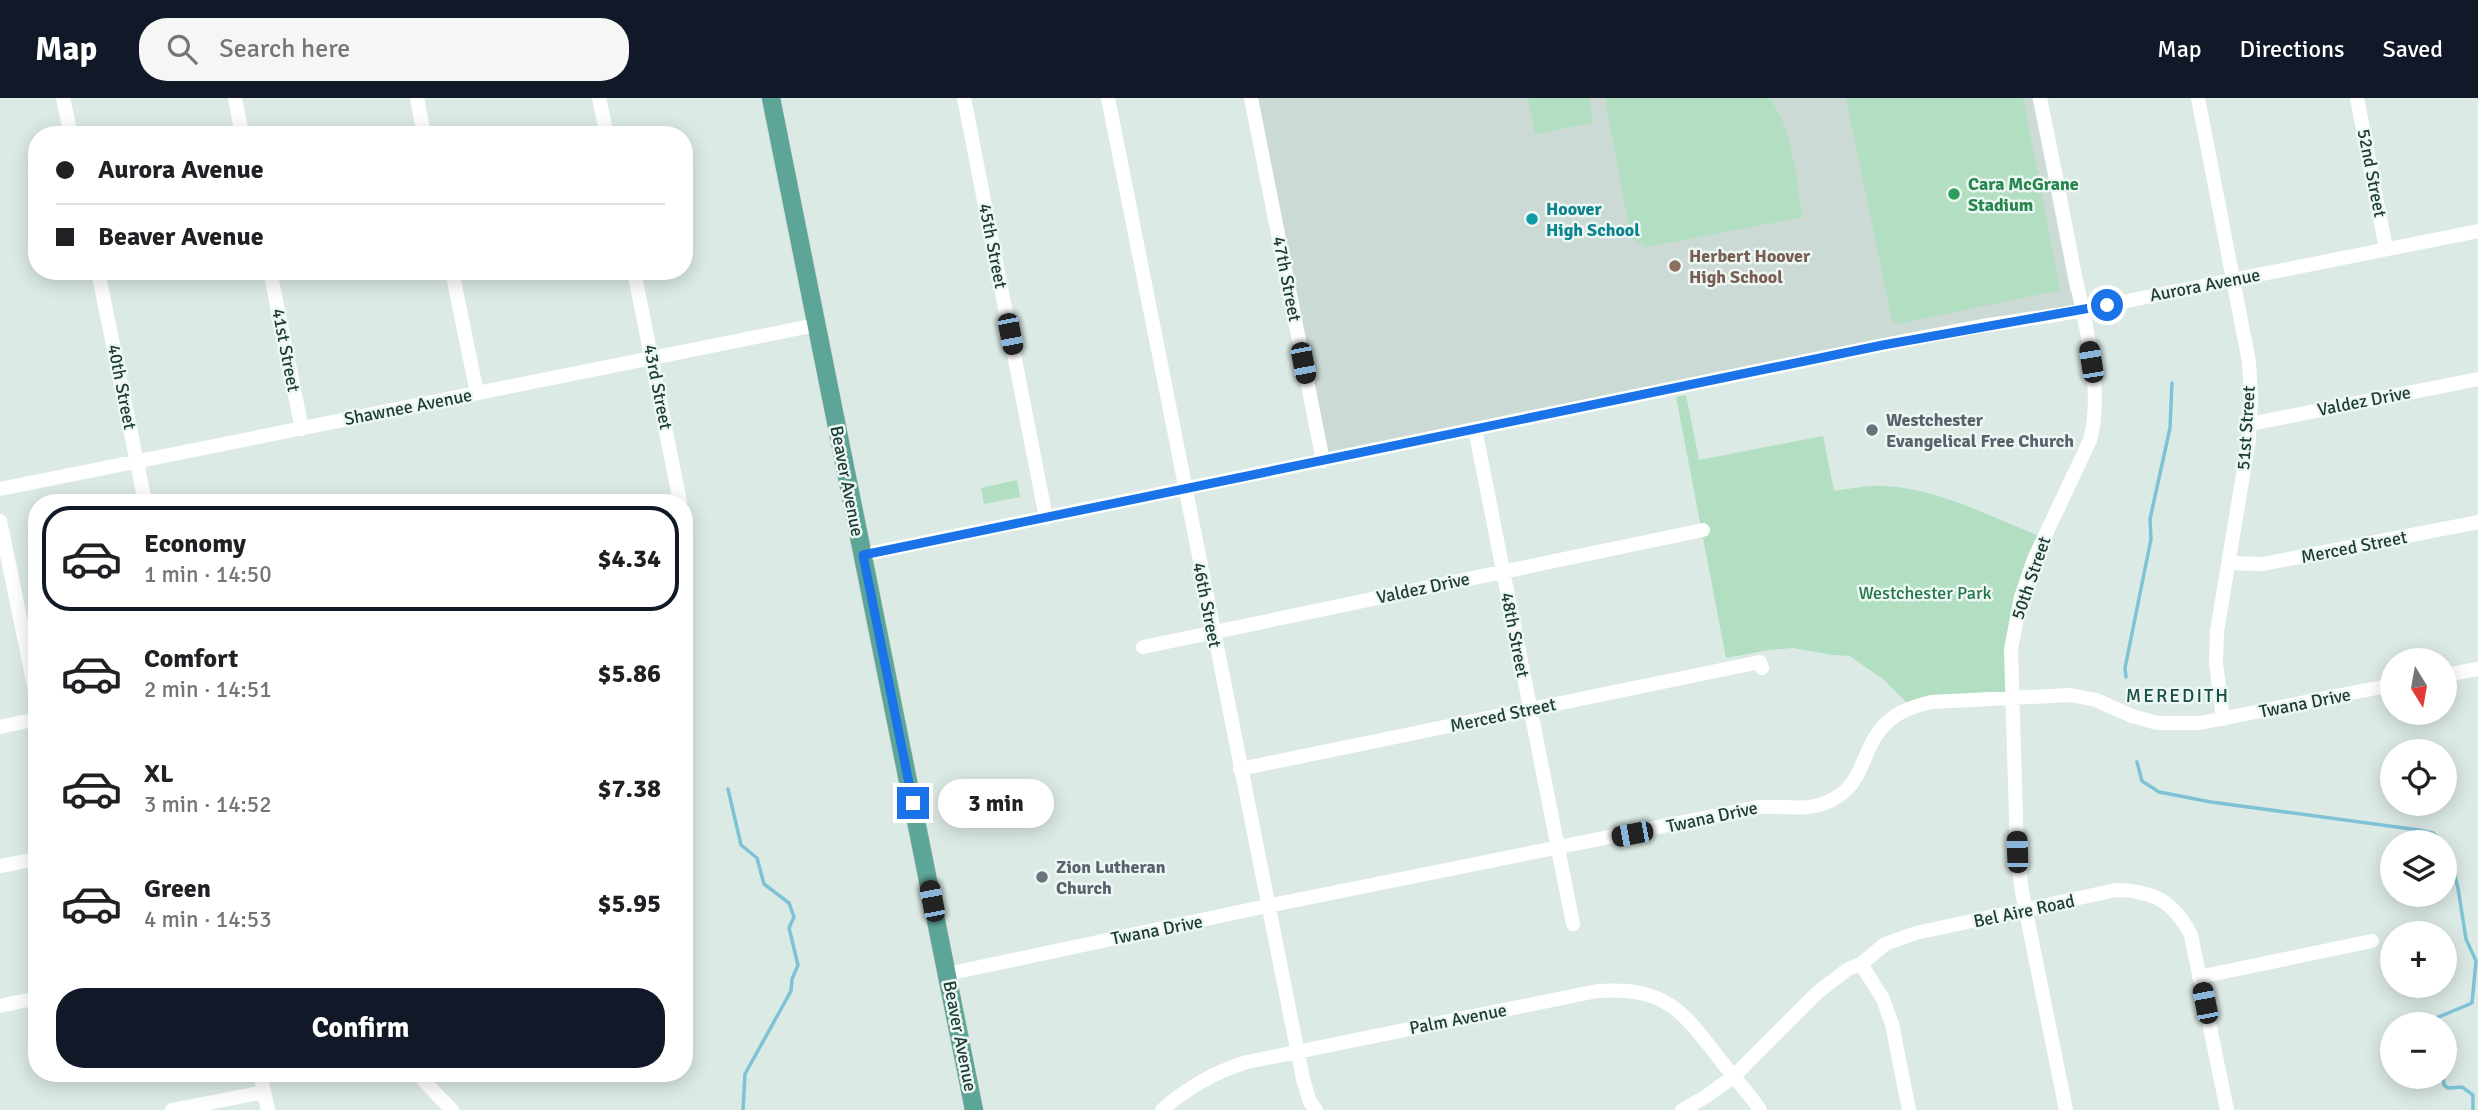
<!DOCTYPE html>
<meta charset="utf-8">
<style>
body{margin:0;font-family:Signika,sans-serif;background:#f6f6f6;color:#202124;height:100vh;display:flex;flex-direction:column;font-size:26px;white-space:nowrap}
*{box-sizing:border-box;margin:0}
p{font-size:23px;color:#757577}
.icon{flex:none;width:38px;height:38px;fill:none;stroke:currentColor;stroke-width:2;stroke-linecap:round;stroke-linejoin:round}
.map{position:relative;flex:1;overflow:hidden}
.panel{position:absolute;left:28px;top:396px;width:665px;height:588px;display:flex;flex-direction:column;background:#fff;border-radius:28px;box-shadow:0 4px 18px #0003}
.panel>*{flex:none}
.guide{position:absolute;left:28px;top:28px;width:665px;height:154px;border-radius:28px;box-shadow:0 4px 18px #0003;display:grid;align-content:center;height:154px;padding:0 28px;background:#fff}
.needle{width:46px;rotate:169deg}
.controls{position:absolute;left:2380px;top:550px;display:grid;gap:14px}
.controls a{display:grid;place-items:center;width:77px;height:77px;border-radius:50%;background:#fff;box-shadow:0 4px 18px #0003;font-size:35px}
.end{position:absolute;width:32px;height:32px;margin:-16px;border:9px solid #1a73e8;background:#fff;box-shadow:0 0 0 4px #fff}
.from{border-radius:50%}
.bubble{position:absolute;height:49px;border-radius:24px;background:#fff;box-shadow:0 4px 18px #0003;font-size:23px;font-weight:700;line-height:49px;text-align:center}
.car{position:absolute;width:21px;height:42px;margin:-21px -10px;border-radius:9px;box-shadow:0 0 5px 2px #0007;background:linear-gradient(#222 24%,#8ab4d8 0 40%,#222 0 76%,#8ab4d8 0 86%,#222 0)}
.guide b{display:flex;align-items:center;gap:24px;height:66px;font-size:26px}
.guide b+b{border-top:2px solid #e0e0e0}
.guide i{width:18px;height:18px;background:#202124}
ul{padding:12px 0 0;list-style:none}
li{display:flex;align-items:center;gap:21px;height:105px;margin:0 14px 10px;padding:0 14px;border:4px solid transparent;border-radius:28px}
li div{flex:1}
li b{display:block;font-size:26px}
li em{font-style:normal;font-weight:700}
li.selected{border-color:#111827}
li>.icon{width:63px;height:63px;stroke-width:1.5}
.action{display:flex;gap:14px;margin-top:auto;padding:14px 28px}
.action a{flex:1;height:80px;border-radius:28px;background:#111827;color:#fff;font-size:28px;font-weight:700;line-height:80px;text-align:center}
header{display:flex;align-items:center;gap:42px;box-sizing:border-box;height:98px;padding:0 35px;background:#111827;color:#fff}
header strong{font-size:33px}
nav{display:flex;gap:38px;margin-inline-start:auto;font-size:24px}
.search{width:490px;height:63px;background:#f6f6f6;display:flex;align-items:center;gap:18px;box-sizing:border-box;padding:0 24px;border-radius:28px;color:#757577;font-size:26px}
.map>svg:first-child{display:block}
.built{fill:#cbdad4}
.green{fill:#b2dec1}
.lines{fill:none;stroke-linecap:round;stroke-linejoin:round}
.stream{stroke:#7ec2d6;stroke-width:3.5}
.major-casing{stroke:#bbc4c2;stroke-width:19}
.minor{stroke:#fff;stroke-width:14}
.major{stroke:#5ca597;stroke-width:18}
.route{stroke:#1a73e8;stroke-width:9}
.leisure-dot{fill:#2e9e5b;stroke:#edf7f3;stroke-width:2.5}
.culture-dot{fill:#0f9aa8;stroke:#edf7f3;stroke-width:2.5}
.education-dot{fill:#8d6e63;stroke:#edf7f3;stroke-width:2.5}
.worship-dot{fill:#6b7280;stroke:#edf7f3;stroke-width:2.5}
.labels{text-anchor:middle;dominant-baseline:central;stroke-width:5;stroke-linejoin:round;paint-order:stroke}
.street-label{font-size:18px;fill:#1d3b35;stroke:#edf7f3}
.leisure-label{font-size:18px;font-weight:bold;fill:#27864d;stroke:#edf7f3;text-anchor:start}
.culture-label{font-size:18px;font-weight:bold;fill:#0d838f;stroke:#edf7f3;text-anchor:start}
.education-label{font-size:18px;font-weight:bold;fill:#785e54;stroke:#edf7f3;text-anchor:start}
.worship-label{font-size:18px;font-weight:bold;fill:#5b616d;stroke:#edf7f3;text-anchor:start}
.park-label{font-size:18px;fill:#247549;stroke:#edf7f3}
.neighbourhood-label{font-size:19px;letter-spacing:2px;fill:#174e45;stroke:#edf7f3}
</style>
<header>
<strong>Map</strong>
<div class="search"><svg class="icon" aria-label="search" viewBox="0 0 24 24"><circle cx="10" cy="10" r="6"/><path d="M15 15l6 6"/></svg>Search here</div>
<nav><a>Map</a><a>Directions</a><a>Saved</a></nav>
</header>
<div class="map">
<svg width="2478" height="1012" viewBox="0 0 2478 1012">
<rect width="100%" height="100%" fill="#dceae5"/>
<!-- built -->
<path class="built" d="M1251,0H2032L2070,193L2079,196L2082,212L1323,363Z"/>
<!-- green -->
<path class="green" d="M1528,0H1589L1593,25L1535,36Z
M1605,0H1769C1794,32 1795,80 1803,119L1646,149L1631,140Z
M1846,0H2023L2060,192L1897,226L1892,222Z
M1686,297L1699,362L1823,338L1834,393C1850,391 1867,387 1883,388C1935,389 1996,421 2044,440L2021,499L2012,599L1911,609L1884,582L1850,558L1833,557L1793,550L1769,552L1726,560L1676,299Z
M1017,382L1020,399L984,406L981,390Z"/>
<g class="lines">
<!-- stream -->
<path class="stream" d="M2126,579L2125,570L2151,441L2150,421L2170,330L2172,285
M2137,664L2142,683L2159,694L2211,704L2419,732L2433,735L2443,744
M728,691L741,747L757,760L764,786L789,805L794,819L789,830L798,867L792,881L791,893L745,976L743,1012
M2422,926L2472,905L2476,863L2466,841L2458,790L2448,751L2445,747
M2443,978L2444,987L2448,990L2462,989L2473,997V1012"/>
<!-- major casing -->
<g class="major-casing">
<path id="major" d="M771,0L974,1012"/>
</g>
<!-- minor -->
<path class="minor" d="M63,0L71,37
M235,0L242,37
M417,0L424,37
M599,0L607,37
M964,0L1046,420
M1108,0L1303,981L1310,1004L1316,1012
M1251,0L1323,363
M2040,0C2052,58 2063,115 2074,173C2085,225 2104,291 2090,342L2034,461L2021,499L2011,551L2017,754L2022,794L2066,1012
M2198,0L2249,264L2251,300L2249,341L2217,533L2216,565L2223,621
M2357,0L2386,151
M98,173L145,404
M270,173L302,331
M452,173L477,295
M634,173L680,404
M2250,326L2478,281
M1475,331L1573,826
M0,391L816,227
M0,423L37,602
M862,457L1883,247L1982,228L2062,216L2478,133
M2229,465L2263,466L2478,424
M1143,549L1703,432
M2445,577L2478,571
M0,629L37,621
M1240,671L1760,564L1762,570
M0,768L37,761
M1861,866L1883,901L1892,926L1909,1012
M947,876L1267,808L1758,709C1780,707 1802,713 1822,706C1865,691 1858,660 1880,632C1893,615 1911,609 1931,604L2070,597L2096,602L2132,618L2157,625H2200L2392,587
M2199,879L2372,843
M0,908L37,900
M260,975L268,1012
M421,975L424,983L452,1012
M172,1012L264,994
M1162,1012C1188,989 1214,974 1247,964L1597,893C1667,888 1683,914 1722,964C1734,980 1749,995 1760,1012
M1682,1012L1705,999L1733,979L1818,894L1848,871L1861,866L1885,846L1916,835L2116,792C2154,793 2173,803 2191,837L2227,1012"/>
<!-- major -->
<use href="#major" class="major"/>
</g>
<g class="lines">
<!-- route -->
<path class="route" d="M913,705L863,457L1883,247L2107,207"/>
</g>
<!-- markers -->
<circle class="leisure-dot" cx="1954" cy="96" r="7"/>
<circle class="culture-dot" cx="1532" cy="121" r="7"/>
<circle class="education-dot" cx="1675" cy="168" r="7"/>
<g class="worship-dot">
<circle cx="1872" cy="332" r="7"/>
<circle cx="1042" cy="779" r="7"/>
</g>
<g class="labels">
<!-- street labels -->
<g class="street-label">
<text transform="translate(2372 75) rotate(79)">52nd Street</text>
<text transform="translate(993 148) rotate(79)">45th Street</text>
<text transform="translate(1287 181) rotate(79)">47th Street</text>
<text transform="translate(2205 187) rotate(-11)">Aurora Avenue</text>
<text transform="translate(286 252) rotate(79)">41st Street</text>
<text transform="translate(122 289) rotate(79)">40th Street</text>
<text transform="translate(658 289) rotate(79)">43rd Street</text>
<text transform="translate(2364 303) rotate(-11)">Valdez Drive</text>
<text transform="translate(408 309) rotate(-11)">Shawnee Avenue</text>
<text transform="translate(2246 330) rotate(-86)">51st Street</text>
<text transform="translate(847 383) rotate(79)">Beaver Avenue</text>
<text transform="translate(2354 449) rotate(-11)">Merced Street</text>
<text transform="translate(2031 480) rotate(-71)">50th Street</text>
<text transform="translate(1423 490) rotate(-12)">Valdez Drive</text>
<text transform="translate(1207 507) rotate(79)">46th Street</text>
<text transform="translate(1515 537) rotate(79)">48th Street</text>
<text transform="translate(2305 605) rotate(-11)">Twana Drive</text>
<text transform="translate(1503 617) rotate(-12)">Merced Street</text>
<text transform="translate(1712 719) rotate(-12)">Twana Drive</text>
<text transform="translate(2024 813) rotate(-12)">Bel Aire Road</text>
<text transform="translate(1157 832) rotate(-11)">Twana Drive</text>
<text transform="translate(1458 921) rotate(-11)">Palm Avenue</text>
<text transform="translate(960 938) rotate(79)">Beaver Avenue</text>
</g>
<!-- leisure labels -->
<g class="leisure-label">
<text x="1968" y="86">Cara McGrane<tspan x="1968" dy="21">Stadium</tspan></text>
</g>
<!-- culture labels -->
<g class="culture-label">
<text x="1546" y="111">Hoover<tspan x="1546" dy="21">High School</tspan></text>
</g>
<!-- education labels -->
<g class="education-label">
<text x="1689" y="158">Herbert Hoover<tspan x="1689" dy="21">High School</tspan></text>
</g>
<!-- worship labels -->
<g class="worship-label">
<text x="1886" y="322">Westchester<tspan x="1886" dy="21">Evangelical Free Church</tspan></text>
<text x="1056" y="769">Zion Lutheran<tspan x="1056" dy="21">Church</tspan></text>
</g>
<!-- park labels -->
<g class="park-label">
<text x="1925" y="495">Westchester Park</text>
</g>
<!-- neighbourhood labels -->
<g class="neighbourhood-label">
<text x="2178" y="598">MEREDITH</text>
</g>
</g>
</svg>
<div class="controls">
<a><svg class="needle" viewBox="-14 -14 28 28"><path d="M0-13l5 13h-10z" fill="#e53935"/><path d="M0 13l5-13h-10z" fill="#757577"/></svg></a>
<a><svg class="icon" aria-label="locate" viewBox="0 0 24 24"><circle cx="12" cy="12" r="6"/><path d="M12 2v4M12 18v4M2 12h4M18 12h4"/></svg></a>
<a><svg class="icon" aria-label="layers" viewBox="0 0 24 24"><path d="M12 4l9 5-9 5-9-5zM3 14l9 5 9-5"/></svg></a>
<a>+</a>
<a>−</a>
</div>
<i class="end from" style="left:2107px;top:207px"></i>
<i class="end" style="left:913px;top:705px"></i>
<div class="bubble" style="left:938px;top:681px;width:116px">3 min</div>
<i class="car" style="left:1010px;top:236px;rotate:169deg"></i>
<i class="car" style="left:2091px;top:264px;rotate:351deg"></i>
<i class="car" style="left:1303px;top:265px;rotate:169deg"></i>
<i class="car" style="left:1632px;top:736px;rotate:259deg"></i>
<i class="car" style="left:2017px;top:754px;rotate:358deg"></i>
<i class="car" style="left:932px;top:803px;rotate:349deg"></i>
<i class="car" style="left:2205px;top:905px;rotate:349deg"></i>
<div class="guide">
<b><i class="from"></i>Aurora Avenue</b>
<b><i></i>Beaver Avenue</b>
</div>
<section class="panel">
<ul>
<li class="selected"><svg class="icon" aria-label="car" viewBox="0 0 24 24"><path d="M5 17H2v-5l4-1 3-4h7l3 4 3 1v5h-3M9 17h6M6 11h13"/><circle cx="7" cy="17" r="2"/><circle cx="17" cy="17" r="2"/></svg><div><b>Economy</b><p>1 min · 14:50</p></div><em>$4.34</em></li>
<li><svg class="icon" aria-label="car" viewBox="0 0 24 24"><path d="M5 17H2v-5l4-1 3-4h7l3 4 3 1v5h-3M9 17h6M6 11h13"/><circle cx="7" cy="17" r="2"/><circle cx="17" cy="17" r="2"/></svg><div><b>Comfort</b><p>2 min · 14:51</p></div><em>$5.86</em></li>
<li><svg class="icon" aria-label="car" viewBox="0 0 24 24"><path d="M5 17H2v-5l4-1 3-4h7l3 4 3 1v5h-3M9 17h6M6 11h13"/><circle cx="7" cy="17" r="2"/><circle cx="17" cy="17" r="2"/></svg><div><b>XL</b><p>3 min · 14:52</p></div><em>$7.38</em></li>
<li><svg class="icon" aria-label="car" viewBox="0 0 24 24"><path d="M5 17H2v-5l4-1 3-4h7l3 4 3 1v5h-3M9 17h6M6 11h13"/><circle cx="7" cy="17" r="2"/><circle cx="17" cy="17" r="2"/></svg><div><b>Green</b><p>4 min · 14:53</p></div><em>$5.95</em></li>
</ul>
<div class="action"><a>Confirm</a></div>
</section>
</div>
